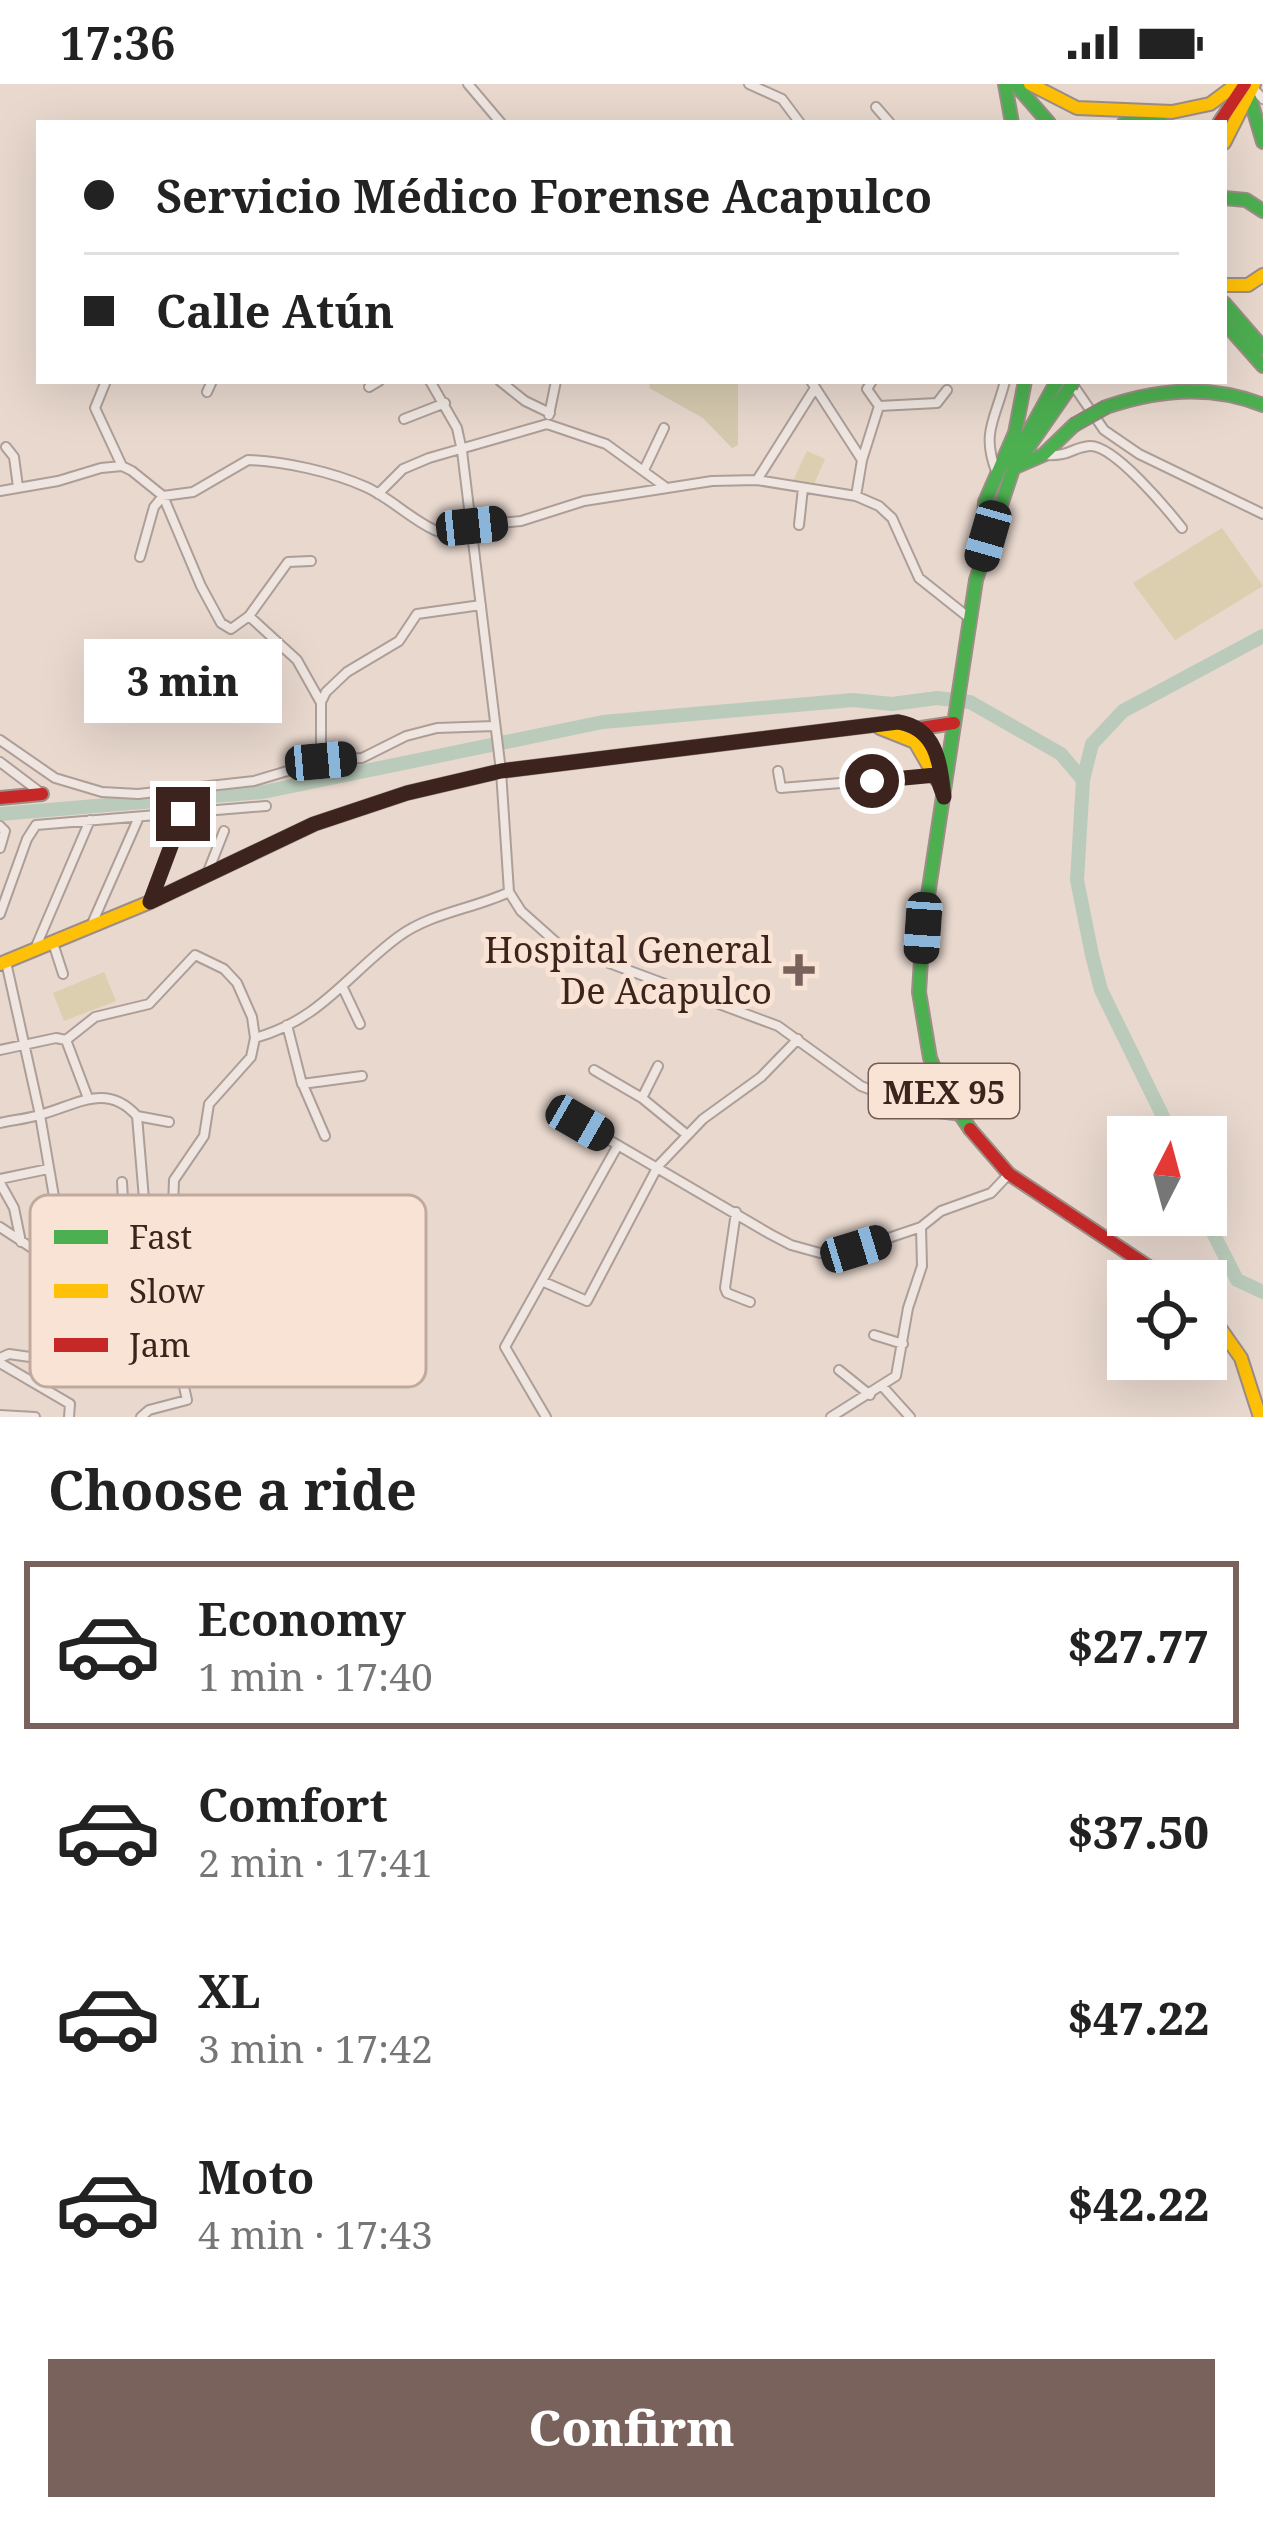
<!DOCTYPE html>
<meta charset="utf-8">
<style>
body{margin:0;font-family:"Noto Serif",serif;background:#f6f6f6;color:#222;height:100vh;display:flex;flex-direction:column;font-size:45px;white-space:nowrap}
*{box-sizing:border-box;margin:0}
p{font-size:39px;color:#767676}
.icon{flex:none;width:66px;height:66px;fill:none;stroke:currentColor;stroke-width:2;stroke-linecap:round;stroke-linejoin:round}
.map{position:relative;height:1333px;overflow:hidden}
.drawer{display:flex;flex-direction:column;background:#fff;flex:1}
.drawer>*{flex:none}
.top-card{position:absolute;left:36px;top:36px;width:1191px;height:264px;border-radius:0px;box-shadow:0 12px 48px #0002;display:grid;align-content:center;height:264px;padding:0 48px;background:#fff}
.needle{width:78px;rotate:6deg}
.tools{position:absolute;left:1107px;top:1032px;display:grid;gap:24px}
.tools a{display:grid;place-items:center;width:120px;height:120px;border-radius:0px;background:#fff;box-shadow:0 12px 48px #0002;font-size:60px}
.end{position:absolute;width:54px;height:54px;margin:-27px;border:15px solid #3d231d;background:#fff;box-shadow:0 0 0 6px #fff}
.from{border-radius:50%}
.bubble{position:absolute;height:84px;border-radius:0px;background:#fff;box-shadow:0 12px 48px #0002;font-size:39px;font-weight:800;line-height:84px;text-align:center}
.car{position:absolute;width:36px;height:72px;margin:-36px -18px;border-radius:15px;box-shadow:0 0 9px 3px #0007;background:linear-gradient(#222 24%,#8ab4d8 0 40%,#222 0 76%,#8ab4d8 0 86%,#222 0)}
.top-card b{display:flex;align-items:center;gap:42px;height:114px;font-size:45px}
.top-card b+b{border-top:3px solid #e0e0e0}
.top-card i{width:30px;height:30px;background:#222}
ul{padding:0;list-style:none}
li{display:flex;align-items:center;gap:36px;height:168px;margin:0 24px 18px;padding:0 24px;border:6px solid transparent;border-radius:0px}
li div{flex:1}
li b{display:block;font-size:45px}
li em{font-style:normal;font-weight:800}
li.current{border-color:#79625b}
li>.icon{width:108px;height:108px;stroke-width:1.5}
h2{padding:0 48px;font-size:54px;line-height:144px}
.cta{display:flex;gap:24px;margin-top:auto;padding:24px 48px}
.cta a{flex:1;height:138px;border-radius:0px;background:#79625b;color:#fff;font-size:48px;font-weight:800;line-height:138px;text-align:center}
.status{display:flex;justify-content:space-between;align-items:center;height:84px;padding:0 60px;background:#fff;direction:ltr}
.status svg{height:33px;fill:currentColor}
.map>svg:first-child{display:block}
.green{fill:#dccfaf}
.cemetery{fill:#d5caaf}
.lines{fill:none;stroke-linecap:round;stroke-linejoin:round}
.river{stroke:#bacbbb;stroke-width:14}
.street-casing{stroke:#ad9e97;stroke-width:12}
.fast-casing{stroke:#9d8d87;stroke-width:16}
.slow-casing{stroke:#9d8d87;stroke-width:16}
.jam-casing{stroke:#9d8d87;stroke-width:16}
.street{stroke:#efe6e1;stroke-width:8}
.fast{stroke:#4caf50;stroke-width:12}
.slow{stroke:#ffc107;stroke-width:12}
.jam{stroke:#c62828;stroke-width:12}
.fast-bridge-casing{stroke:#92837e;stroke-width:16;stroke-linecap:butt}
.fast-bridge{stroke:#4caf50;stroke-width:12}
.route{stroke:#3d231d;stroke-width:15}
.poi-dot{fill:#79625b;stroke:#f9e3d4;stroke-width:4.5}
.labels{text-anchor:middle;dominant-baseline:central;stroke-width:10;stroke-linejoin:round;paint-order:stroke}
.shield{fill:#f9e3d4;stroke:#755d54;stroke-width:3}
.shield-label{font-size:33px;font-weight:bold;fill:#3d231d}
.poi-label{font-size:36px;fill:#3d231d;stroke:#f9e3d4;text-anchor:end}
.key{fill:#f9e3d4;stroke:#c1a99d;stroke-width:3}
.key-label{font-size:33px;fill:#3d231d}
</style>
<div class="status"><b>17:36</b><svg viewBox="0 0 49 12"><path d="M0 12V9h3v3zM5 12V6h3v6zM10 12V3h3v9zM15 12V0h3v12zM26 1h20v11H26zM47 4h2v5h-2z"/></svg></div>
<div class="map">
<svg width="1263" height="1333" viewBox="0 0 1263 1333">
<rect width="100%" height="100%" fill="#e8d8ce"/>
<!-- green -->
<path class="green" d="M807,367L825,375L812,405L792,399Z
M1222,444L1263,502L1175,556L1133,499Z
M104,888L116,917L64,937L53,909Z"/>
<!-- cemetery -->
<path class="cemetery" d="M650,297H738V361L732,364L703,334L649,304Z"/>
<g class="lines">
<!-- river -->
<path class="river" d="M0,730L263,708L603,638L853,616L892,620L937,614L970,618L1061,670L1083,696
M1173,1053L1101,906L1092,871L1077,796L1083,696L1092,660L1123,627L1263,552
M1204,1131L1237,1196L1263,1208"/>
<!-- street casing -->
<g class="street-casing">
<path id="street" d="M468,0L501,39
M749,0L782,15L800,39
M1254,5L1263,15
M876,23L890,39
M106,297L95,324L122,382
M430,297L457,344L462,367L501,687L509,808L521,827L558,860L778,942L861,1002L926,1027L960,1032
M500,297L525,317L550,329
M811,297L862,376
M872,297L867,305L879,322
M1071,298L1104,346L1139,370L1263,430
M369,303L379,297
M207,308L212,297
M879,322L937,319L947,306
M549,331L556,297
M404,335L445,319
M6,363L14,373L18,403
M1044,371C1071,373 1072,363 1090,362C1114,361 1167,425 1182,444
M645,384L664,344
M996,387C981,348 996,334 1005,297
M757,396L815,304
M0,407L58,397L101,384L122,382L132,387L163,412L201,502L221,539L231,545L249,532L288,478L311,477
M378,410L403,385L429,374L547,340L606,360L664,402
M856,412L862,376L879,322
M799,441L803,404
M472,442L521,437L584,417L712,397L757,396L856,412L879,422L892,434L919,494L968,533
M140,473L154,423L163,412L193,408L248,376C283,377 333,388 366,403C402,419 430,459 474,452
M249,532L297,576L320,617
M0,656L55,694L102,708L138,710L254,697L321,677L362,674L406,652L437,644L494,642
M321,677V618L326,608L347,588L399,557L417,530L481,521
M0,678L41,709
M778,687L781,704L936,691
M0,742L5,747L0,764
M207,790L224,747
M150,818L183,730
M0,830L27,755L36,741L266,722
M91,842L139,733
M53,859L63,890
M34,867L90,736
M6,878L40,1031L65,1177L54,1212
M343,904L360,940
M287,941L302,1000L362,992
M255,954C320,936 347,891 398,853C430,829 473,825 509,808
M66,956L95,933L149,920L195,871L224,885L237,899L252,933L255,954L251,973L209,1020L204,1052L174,1096L169,1237L187,1316L149,1326L141,1333
M0,966L56,954L66,956L88,1014
M594,986L642,1014L686,1050
M303,1001L325,1052
M642,1014L658,982
M137,1032L169,1038
M0,1039C13,1036 26,1035 39,1031C75,1022 106,997 137,1032L144,1115
M580,1039L770,1150L791,1161L820,1169L856,1165L921,1143L941,1127L991,1109L1008,1091
M0,1095L48,1085
M0,1099L14,1124L21,1158
M736,1128L725,1204L727,1209L750,1218
M0,1143L38,1168L62,1166
M544,1198L587,1217L658,1082L703,1035L761,993L798,955
M874,1251L903,1260
M0,1274L9,1270L100,1283L109,1280C128,1248 125,1137 122,1098
M0,1279L70,1320L69,1333
M839,1286L870,1311
M883,1303L910,1333
M0,1331L35,1333
M546,1333L505,1263L618,1061
M831,1333L896,1292L908,1224L922,1182L921,1143"/>
</g>
<!-- fast casing -->
<g class="fast-casing">
<path id="fast" d="M1005,0L1012,39
M1015,0L1049,39
M1250,14L1263,58
M1124,39H1162
M1224,114L1246,116L1263,127
M1224,219L1263,264
M1224,238L1263,282
M1106,323C1158,305 1211,300 1263,321
M1025,368L1070,303
M1013,384L1043,371L1074,341
M991,442L984,433L985,418L1015,349L1025,297
M970,1045L942,1003L930,974L919,908L923,844L976,496L1020,364L1057,297"/>
</g>
<!-- slow casing -->
<g class="slow-casing">
<path id="slow" d="M1030,0L1077,24L1172,28L1210,20L1237,0
M1224,59L1254,0
M1224,201H1248L1263,191
M880,644L915,658L937,696
M0,880L150,818L314,740L407,709L501,687L695,663
M1206,1224L1241,1274L1260,1333"/>
</g>
<!-- jam casing -->
<g class="jam-casing">
<path id="jam" d="M1219,39L1245,0
M921,644L954,639
M695,663L898,638C930,646 938,669 942,699
M0,714L42,710
M970,1045L1009,1090L1170,1197"/>
</g>
<!-- street -->
<use href="#street" class="street"/>
<!-- fast -->
<use href="#fast" class="fast"/>
<!-- slow -->
<use href="#slow" class="slow"/>
<!-- jam -->
<use href="#jam" class="jam"/>
<!-- fast-bridge casing -->
<g class="fast-bridge-casing">
<path id="fast-bridge" d="M1070,303L1073,297
M1074,341L1106,323"/>
</g>
<!-- fast-bridge -->
<use href="#fast-bridge" class="fast-bridge"/>
</g>
<g class="lines">
<!-- route -->
<path class="route" d="M183,730L150,818L314,740L407,709L501,687L898,638C937,644 940,679 944,713L936,691L872,697"/>
</g>
<!-- markers -->
<path class="poi-dot" d="M793 868h12v12h12v12h-12v12h-12v-12h-12v-12h12z"/>
<g class="labels">
<!-- shield labels -->
<rect class="shield" x="869" y="980" width="150" height="54" rx="9"/>
<g class="shield-label">
<text x="944" y="1007">MEX 95</text>
</g>
<!-- poi labels -->
<g class="poi-label">
<text x="772" y="865">Hospital General<tspan x="772" dy="41">De Acapulco</tspan></text>
</g>
</g>
<!-- legend -->
<rect x="30" y="1111" width="396" height="192" rx="18" class="key"/>
<rect x="54" y="1146" width="54" height="14" fill="#4caf50"/>
<rect x="54" y="1200" width="54" height="14" fill="#ffc107"/>
<rect x="54" y="1254" width="54" height="14" fill="#c62828"/>
<g class="key-label">
<text x="129" y="1165">Fast</text>
<text x="129" y="1219">Slow</text>
<text x="129" y="1273">Jam</text>
</g>
</svg>
<div class="tools">
<a><svg class="needle" viewBox="-14 -14 28 28"><path d="M0-13l5 13h-10z" fill="#e53935"/><path d="M0 13l5-13h-10z" fill="#767676"/></svg></a>
<a><svg class="icon" aria-label="locate" viewBox="0 0 24 24"><circle cx="12" cy="12" r="6"/><path d="M12 2v4M12 18v4M2 12h4M18 12h4"/></svg></a>
</div>
<i class="end from" style="left:872px;top:697px"></i>
<i class="end" style="left:183px;top:730px"></i>
<div class="bubble" style="left:84px;top:555px;width:198px">3 min</div>
<i class="car" style="left:472px;top:442px;rotate:84deg"></i>
<i class="car" style="left:988px;top:452px;rotate:196deg"></i>
<i class="car" style="left:321px;top:677px;rotate:85deg"></i>
<i class="car" style="left:923px;top:844px;rotate:184deg"></i>
<i class="car" style="left:580px;top:1039px;rotate:120deg"></i>
<i class="car" style="left:856px;top:1165px;rotate:73deg"></i>
<div class="top-card">
<b><i class="from"></i>Servicio Médico Forense Acapulco</b>
<b><i></i>Calle Atún</b>
</div>
</div>
<section class="drawer">
<h2>Choose a ride</h2>
<ul>
<li class="current"><svg class="icon" aria-label="car" viewBox="0 0 24 24"><path d="M5 17H2v-5l4-1 3-4h7l3 4 3 1v5h-3M9 17h6M6 11h13"/><circle cx="7" cy="17" r="2"/><circle cx="17" cy="17" r="2"/></svg><div><b>Economy</b><p>1 min · 17:40</p></div><em>$27.77</em></li>
<li><svg class="icon" aria-label="car" viewBox="0 0 24 24"><path d="M5 17H2v-5l4-1 3-4h7l3 4 3 1v5h-3M9 17h6M6 11h13"/><circle cx="7" cy="17" r="2"/><circle cx="17" cy="17" r="2"/></svg><div><b>Comfort</b><p>2 min · 17:41</p></div><em>$37.50</em></li>
<li><svg class="icon" aria-label="car" viewBox="0 0 24 24"><path d="M5 17H2v-5l4-1 3-4h7l3 4 3 1v5h-3M9 17h6M6 11h13"/><circle cx="7" cy="17" r="2"/><circle cx="17" cy="17" r="2"/></svg><div><b>XL</b><p>3 min · 17:42</p></div><em>$47.22</em></li>
<li><svg class="icon" aria-label="car" viewBox="0 0 24 24"><path d="M5 17H2v-5l4-1 3-4h7l3 4 3 1v5h-3M9 17h6M6 11h13"/><circle cx="7" cy="17" r="2"/><circle cx="17" cy="17" r="2"/></svg><div><b>Moto</b><p>4 min · 17:43</p></div><em>$42.22</em></li>
</ul>
<div class="cta"><a>Confirm</a></div>
</section>
